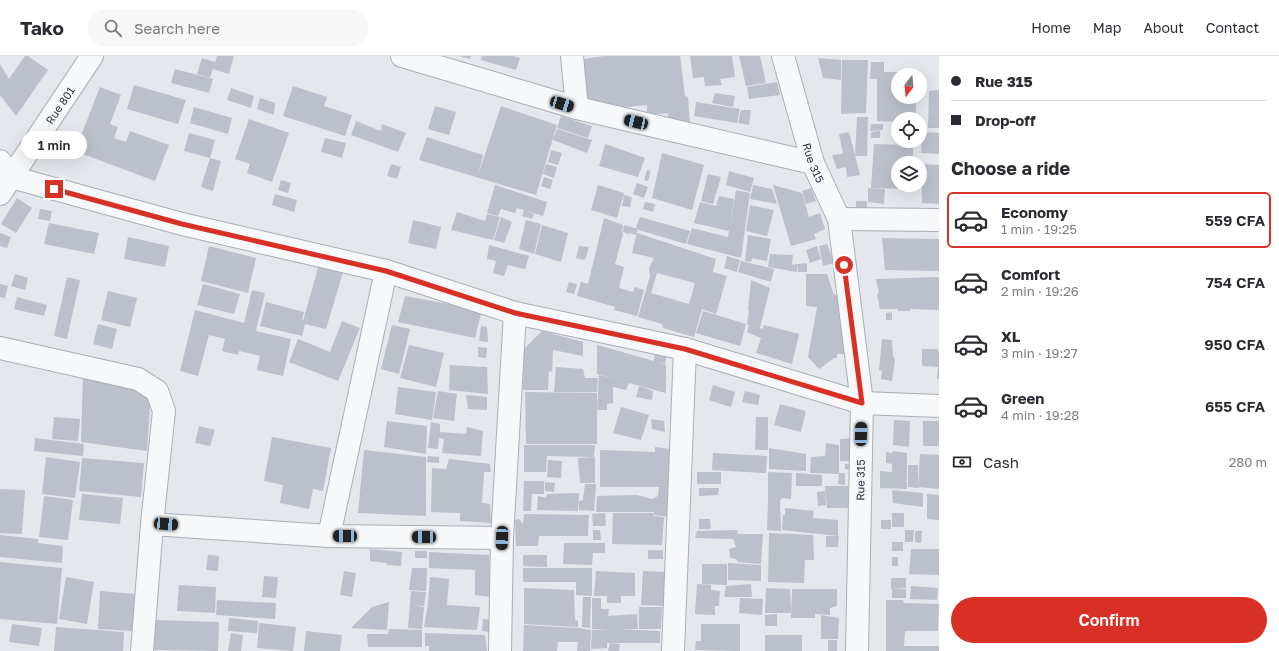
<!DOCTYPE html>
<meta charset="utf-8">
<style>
body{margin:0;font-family:"Golos Text",sans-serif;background:#f7f7f7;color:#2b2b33;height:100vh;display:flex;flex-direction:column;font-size:15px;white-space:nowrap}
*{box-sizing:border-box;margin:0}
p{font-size:13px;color:#7c7c81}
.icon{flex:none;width:22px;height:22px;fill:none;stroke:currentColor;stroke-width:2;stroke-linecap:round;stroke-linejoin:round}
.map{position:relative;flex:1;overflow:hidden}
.drawer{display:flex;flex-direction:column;background:#fff;width:340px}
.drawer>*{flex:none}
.top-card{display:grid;align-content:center;height:88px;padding:0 12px;background:#fff}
.needle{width:26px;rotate:196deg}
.controls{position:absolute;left:891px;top:12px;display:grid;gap:8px}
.controls a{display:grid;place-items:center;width:36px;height:36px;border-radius:50%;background:#fff;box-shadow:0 4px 16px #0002;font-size:20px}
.end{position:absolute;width:18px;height:18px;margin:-9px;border:5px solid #d93025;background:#fff;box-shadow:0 0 0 2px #fff}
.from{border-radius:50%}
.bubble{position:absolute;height:28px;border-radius:14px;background:#fff;box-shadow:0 4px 16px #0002;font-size:13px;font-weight:600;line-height:28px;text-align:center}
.car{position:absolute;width:12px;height:24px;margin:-12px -6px;border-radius:5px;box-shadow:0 0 3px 1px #0007;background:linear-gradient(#222 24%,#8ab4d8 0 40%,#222 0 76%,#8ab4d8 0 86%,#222 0)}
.top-card b{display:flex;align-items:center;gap:14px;height:38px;font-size:15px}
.top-card b+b{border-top:1px solid #e1e1e2}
.top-card i{width:10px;height:10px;background:#2b2b33}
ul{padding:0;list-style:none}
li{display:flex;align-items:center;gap:12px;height:56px;margin:0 8px 6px;padding:0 4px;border:2px solid transparent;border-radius:6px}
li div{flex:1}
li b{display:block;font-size:15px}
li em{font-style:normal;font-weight:600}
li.selected{border-color:#d93025}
li>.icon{width:36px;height:36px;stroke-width:1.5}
h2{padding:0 12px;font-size:18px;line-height:48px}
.pay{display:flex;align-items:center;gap:10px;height:44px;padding:0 12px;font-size:15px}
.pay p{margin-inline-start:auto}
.button{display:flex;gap:8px;margin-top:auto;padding:8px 12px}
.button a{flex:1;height:46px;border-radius:24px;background:#d93025;color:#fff;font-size:16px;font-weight:600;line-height:46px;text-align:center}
header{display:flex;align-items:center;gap:24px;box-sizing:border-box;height:56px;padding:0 20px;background:#fff;border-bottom:1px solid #e1e1e2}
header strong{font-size:19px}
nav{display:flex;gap:22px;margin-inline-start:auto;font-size:14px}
.search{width:280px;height:36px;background:#f7f7f7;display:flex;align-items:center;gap:10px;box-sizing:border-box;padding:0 14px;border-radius:22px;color:#7c7c81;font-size:15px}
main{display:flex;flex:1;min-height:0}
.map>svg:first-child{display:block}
.building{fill:#bbc0ca;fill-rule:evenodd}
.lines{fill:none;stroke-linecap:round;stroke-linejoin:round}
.minor-casing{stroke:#a9aeb7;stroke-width:24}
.minor{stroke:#f7f8fa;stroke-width:22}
.route{stroke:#d93025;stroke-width:5}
.labels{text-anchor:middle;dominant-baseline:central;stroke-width:3.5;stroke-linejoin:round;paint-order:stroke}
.street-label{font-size:11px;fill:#2b3445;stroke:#f4f6f9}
</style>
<header>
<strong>Tako</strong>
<div class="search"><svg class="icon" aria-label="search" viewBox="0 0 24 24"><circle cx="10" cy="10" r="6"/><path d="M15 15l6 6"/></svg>Search here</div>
<nav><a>Home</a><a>Map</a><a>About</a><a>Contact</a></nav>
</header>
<main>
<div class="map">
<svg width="939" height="595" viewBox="0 0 939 595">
<rect width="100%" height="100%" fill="#e4e7ec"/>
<!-- building -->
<path class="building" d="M25,0H28L48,14L16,60L0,39V8L9,23Z
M217,0H234L229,18L213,13Z
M459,0H471L470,3Z
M482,0H513L520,2L516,14L481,4Z
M604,0H680L685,40L688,41L690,68H669L668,57L647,59V49L618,52L587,43L584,3Z
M690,0H732L735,21L720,23L722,29L705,30L704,21L693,22Z
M739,0H760L766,27L746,30Z
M202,2L215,6L210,22L197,18Z
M818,2L841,4V24L823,22Z
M842,4H868L866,57L841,58Z
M871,6H884V16H917V19H898V41H916V63H898V66L877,65V23H870Z
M175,13L213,23L209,37L171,27Z
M777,26L780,39L749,43L747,31Z
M134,29L186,44L178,68L127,53Z
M293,30L327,41L324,50L352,59L345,80L283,60Z
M100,31L121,39L110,68L118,71L114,82L126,86L130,75L169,89L155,125L75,95Z
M231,32L254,40L251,52L227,44Z
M939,34V72H928L929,35Z
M715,37L735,40L733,51L712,47Z
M260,42L275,47L274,59L257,53Z
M696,46L740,53L737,67L694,60Z
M435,50L456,56L449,79L428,73Z
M501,50L557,69L536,139L419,104L427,81L483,99L478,119Z
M194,51L232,62L228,78L190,67Z
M741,54H751L749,69L738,67Z
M561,60L592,70L588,82L557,72Z
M857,61H868L867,100H855Z
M249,63L289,77L272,126L247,117L250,108L235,103Z
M356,65L381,75L382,68L406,77L398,96L351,79Z
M871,68H883V74L870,75Z
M557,73L592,84L587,97L553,84Z
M880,75V82H871V76Z
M849,76L860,119L847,121L846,111L837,113L832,99L843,98L839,78Z
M920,76L939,77V98L921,97L922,83H920Z
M189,77L215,84L210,102L221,105L213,135L201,131L210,102L184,95Z
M325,82L346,87L342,102L321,96Z
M605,88L645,102L638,121L599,110Z
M874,88L913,89V107H898V129H912V133L871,132Z
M551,94L562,97L558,109L548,106Z
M662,97L704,109L692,154L652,142Z
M391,108L401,111L397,123L387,120Z
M546,108L557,111L554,122L543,118Z
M921,108L939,109V148L922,147Z
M647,114L651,115L648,125L644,124Z
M729,115L754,122L750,136L726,129Z
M708,118L721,121L713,148L701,145Z
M544,121L553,124L550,133L541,130Z
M281,124L291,127L288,137L278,134Z
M637,127L648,131L644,142L633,138Z
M495,129L547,146L543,160L517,152L515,157L501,153L498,160L487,157Z
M598,129L624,137L617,162L591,154Z
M753,129L772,133L777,148L750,143Z
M773,129L802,137L809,161L820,157L825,173L814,178L816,183L791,190Z
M811,132L816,145L806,148L802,135Z
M868,132L885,133L884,148L868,146Z
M736,134L750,137L741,202L687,188L692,172L728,181L729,175L694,167L700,146L716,150L719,140L734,143L730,171Z
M275,138L297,144L294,156L272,149Z
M624,139L632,141L630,151L622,150Z
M17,142L32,152L16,177L1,168Z
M856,145H867V153L856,152Z
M645,146L655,148L653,156L643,153Z
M750,149L774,154L767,180L746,175Z
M40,153L52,155L50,165L38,163Z
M524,154L534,158L532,163L522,160Z
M457,156L485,165L487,158L500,161L493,184L451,174Z
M501,161L512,166L504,187L494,184Z
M640,161L690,175L686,188L639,174L636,171Z
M604,162L623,169L622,176L623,178L615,208L624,211L619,232L633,236L635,231L644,234L637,260L614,254L615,251L577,240L581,226L588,228Z
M413,164L441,171L436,193L408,187Z
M526,164L541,168L534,198L519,193Z
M49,167L99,177L94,198L44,188Z
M542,169L568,177L561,206L535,198Z
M624,169L638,173L636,179L629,177V179L623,176Z
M0,177L11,181L7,192L0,190Z
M637,177L716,203L710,227L713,216L727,220L716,258L702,253L694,281L663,272L662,268L638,261L650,220L649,212L654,202L632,197ZM657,217L695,227L689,248L651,237Z
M748,179L771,183L767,205L752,202L751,206L745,205Z
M128,181L169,190L165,211L124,203Z
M882,182L939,183V215L885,214Z
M827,188L834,207L823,210L819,190Z
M489,189L529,200L525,213L508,209L504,220L493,217L496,205L487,203Z
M209,190L256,202L248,237L201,225Z
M579,190L589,191L585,204L576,202Z
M817,190L821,203L810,207L806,194Z
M770,198L793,199L792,209L798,208L797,216L768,211Z
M727,200L740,204L737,216L724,212Z
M320,205L344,213L326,273L305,268L302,280L260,270L266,246L304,256L302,264L303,265Z
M741,205L774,213L771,226L738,216Z
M807,207V216H798V208Z
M15,218L28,222L25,234L11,230Z
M806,218H827L834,239L843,236L846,298H837V302H834L819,313L808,301L817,251L806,250Z
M67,221L80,224L67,283L54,280Z
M939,221V254L911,253L910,255H898L897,253H880L877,238L879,237L876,223Z
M751,224L770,232L760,272L763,273L764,269L799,278L792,308L756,297L761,282L747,276L749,269L747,268L749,255L748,254Z
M569,226L577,228L574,238L566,236Z
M0,228L8,230L5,242L0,241Z
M203,228L240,238L234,258L197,249Z
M252,234L265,237L256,275L291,283L283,320L257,314L260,300L239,295L238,299L222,295L225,283L209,279L198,320L180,315L195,254L244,267Z
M108,235L137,242L130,271L101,264Z
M405,240L482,254L475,282L398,266Z
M17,241L47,249L44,260L14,253Z
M703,255L746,268L740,290L696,277Z
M892,256V264H886V257Z
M342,265L360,272L338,325L289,306L298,283L330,296Z
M98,268L117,273L112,293L93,288Z
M392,269L410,273L399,318L381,313Z
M481,270L487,271L488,286L479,285Z
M542,275L583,286V300L553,294L552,316L549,315L548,334H523L524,293Z
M882,283L892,284L893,300L895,303L892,325L881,323L882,315L879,314Z
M409,289L444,297L436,331L400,322Z
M597,289L654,305L655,296L667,299L665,308L657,306L666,309V337L629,327L626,334L613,331V347L607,348V354H597L599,319L617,323L597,318Z
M478,291L487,292L486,302L478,301Z
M922,293H938V295H939V323H937L938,311L922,310Z
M450,309L487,311L488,338L449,334Z
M556,311L583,313L585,322H598L597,336H554Z
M83,320L151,337L147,395L81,386Z
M713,329L735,336L731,351L709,344Z
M639,330L653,335L652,344L636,341Z
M398,331L436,336L432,364L395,358Z
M438,335L457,338L454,365L433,362Z
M745,335L760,339L758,349L742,346Z
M525,336L597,337V388H526Z
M466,339L487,341V354L468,353Z
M780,348L806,355L801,376L774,369Z
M621,351L649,359L641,384L613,377Z
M54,361L80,363L78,385L52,383Z
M756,361H768V394H755Z
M651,363L664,365L665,376L652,373Z
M894,364L910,365L909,391L893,389Z
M387,365L427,370L426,398L384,391Z
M923,365H939V390H923Z
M431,366L440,368V376L466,378L467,371L483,375L481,400L442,397L444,383L439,382L438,393L428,392Z
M199,370L215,374L210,390L195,387Z
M272,381L331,392L323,435L313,433L309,453L280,447L283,429L264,425Z
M35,382L84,388L83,400L34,395Z
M854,382L853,405H840V383Z
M826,387L839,389V418L810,417L811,401L825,400Z
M524,389H595L594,401L547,400L546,416H524Z
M655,391L670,393L669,461L654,459V456H596L597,440L637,439L652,443L658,440L659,431H600V394L655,396Z
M769,392L806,398V415L769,413Z
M364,394L426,401V460L358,457Z
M893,395L907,397V433L880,432V415L892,416V408L886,407V396L892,397Z
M713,397L767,400L766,417L712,414Z
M920,398L939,399V433L918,431Z
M428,400L439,401V407L427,406Z
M46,401L80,406L75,442L42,438Z
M595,401V427H580L578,402Z
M82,402L144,407L141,441L79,435Z
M449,403L490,408L491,416H484L482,447L490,448L491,467L460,465V457L431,456L432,412L446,413Z
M548,404L562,405L561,422L547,421Z
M845,408H852V414L845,413Z
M908,409H918V432L908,431Z
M697,416H721V428H697Z
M768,416L792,417L791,443L782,442L780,445L781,475L767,474L768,445Z
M796,417L822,419V430H796Z
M839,417H845V429L838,428Z
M524,425H544V438H532L531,455H523Z
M545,426L555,427L554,436L545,435Z
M585,428H596L594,455L579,454V445L583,444Z
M825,430H848V452H827Z
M699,432H719L718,439L699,440Z
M0,433L25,434L22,478L0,477Z
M892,434L923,437V451L893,447Z
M825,435L826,449L818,450L817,436Z
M579,437L578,455L537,454L538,440L546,442L547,438Z
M82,438L123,442L120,468L79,464Z
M927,438L939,439V464L927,463Z
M44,440L73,444L68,484L39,481Z
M785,452L814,455L813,462L838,464V480L782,474L783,459H785Z
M605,457L606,470H593L592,458Z
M613,457H653L654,460L664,461L662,489L612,488Z
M892,457H904V471H892Z
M524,458L589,459L588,480H539L538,490H516L515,464L519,463L523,468Z
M699,463H710L711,473H699Z
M881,464H891V473H881Z
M593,474H600L601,484H593Z
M737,474L738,478H763L761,508L738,506L736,503L730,502L729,493L736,491L733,483L695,482L697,475Z
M905,474H914L913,486H905Z
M915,475H922L921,487L915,486Z
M769,477L813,479L814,504H805L804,527L768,526Z
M0,479L38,483V487L63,490L62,507L0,501Z
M826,480H839L838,491H826Z
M892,486H903V495H892Z
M564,487H594V496V487H605V497H593L592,509L563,508Z
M370,493L402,496L401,510L387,509V507L370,505Z
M911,493H939V519L909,518Z
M648,494H663V503H648Z
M415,495H427V502H415Z
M429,496L489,499L490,541L475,539V514L429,512Z
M208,499L219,500L218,515L206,514Z
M523,499H547V511L523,510Z
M892,501H898V510H892Z
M0,506L62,512L57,568L0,563Z
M728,507L761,509V525L728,524Z
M702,508H727V529L702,528Z
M412,512H427L426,535L409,534Z
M523,512H592V540L576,539V526H523Z
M344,515L356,517L352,541L340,539Z
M596,515L635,517V540H621V547H607V540H594Z
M643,515L665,516V550L641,549Z
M264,520L278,521L276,542L262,541Z
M66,521L94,526L87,568L59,563Z
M430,521L449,523L447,549L480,551L477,574L424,571L428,548Z
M891,522H906V532L891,533Z
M697,528L711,529V534L720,535L719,550H715V559L695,558Z
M751,528L752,541H724L726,530Z
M179,529L216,531L215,557L177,555Z
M911,530L938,532L937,544L910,543Z
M524,532L574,534L575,564L578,565V571L524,568Z
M766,532L790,533L791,557H765Z
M792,533H837V550L830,552V559L815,558V562H791Z
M892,533H906V542H892Z
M100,535L135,538L133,575L98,573Z
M411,535L426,536L424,550L415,549L424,551L422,573L408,572Z
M583,541H591L590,572L582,571Z
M592,542H601V553H609L608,560L637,558L638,573H618L660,575V587H607V592L591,593L592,574L608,573V585V573H592Z
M740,542L763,543L762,559L739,557Z
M217,544L276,547L275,563L216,559Z
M886,544H903L904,547L939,548L938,575H905L904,590H939V595H886Z
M389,546L387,574L351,572L372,551Z
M639,551H662L661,573H639Z
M777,558V570H765V559Z
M821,559L839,562L838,583H821Z
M229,562L258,565L257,577L228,575Z
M483,563L491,564L489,576L482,575Z
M155,564L219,566L218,595L154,594Z
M259,567L296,571L293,595L257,592Z
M12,568L42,572L39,590L9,586Z
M701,568H740V595L695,594L696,585H701Z
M524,569L578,572L577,579L578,572L591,574L590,595H577L578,586H558L557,595H523Z
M56,571L124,576L123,595H54Z
M389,573L422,574V591H368L367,578H388Z
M306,575L342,579L340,595H304Z
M231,577L243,579L241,595H228Z
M425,577L485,579L487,595H429V590H425Z
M765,579H802V595H765Z
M828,584H837V595H828Z
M610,587L620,588L619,595H608Z"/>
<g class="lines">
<!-- minor casing -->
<g class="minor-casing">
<g id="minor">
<path d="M402,0L577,52L813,107"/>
<path d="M572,0L577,52"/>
<path id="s1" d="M783,0L813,107L839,163L862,347L857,595"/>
<path d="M0,105L11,121L182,168L386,215L515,257L685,293L862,347L939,350"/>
<path id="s2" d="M0,138L92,0"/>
<path d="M839,163L939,164"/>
<path d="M0,292L138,323L157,335L164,355L152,468L142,595"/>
<path d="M152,468L329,480L502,482"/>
<path d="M329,480L386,215"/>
<path d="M500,595L502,482L515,257"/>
<path d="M673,595L685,293"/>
</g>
</g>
<!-- minor -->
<use href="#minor" class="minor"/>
</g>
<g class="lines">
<!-- route -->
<path class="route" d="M54,133L182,168L386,215L515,257L685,293L862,347L844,209"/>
</g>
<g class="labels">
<!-- street labels -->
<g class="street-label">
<text stroke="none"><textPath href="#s2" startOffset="107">Rue 801</textPath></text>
<text stroke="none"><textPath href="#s1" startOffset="111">Rue 315</textPath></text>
<text transform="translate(860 424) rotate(-89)">Rue 315</text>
</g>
</g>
</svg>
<div class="controls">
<a><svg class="needle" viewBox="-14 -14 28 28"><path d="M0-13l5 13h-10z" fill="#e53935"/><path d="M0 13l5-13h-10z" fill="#7c7c81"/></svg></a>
<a><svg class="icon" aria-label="locate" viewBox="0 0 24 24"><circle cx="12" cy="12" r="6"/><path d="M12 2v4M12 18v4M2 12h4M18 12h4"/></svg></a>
<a><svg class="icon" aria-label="layers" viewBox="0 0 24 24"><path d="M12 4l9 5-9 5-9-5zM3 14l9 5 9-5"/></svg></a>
</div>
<i class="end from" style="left:844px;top:209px"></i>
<i class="end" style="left:54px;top:133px"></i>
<div class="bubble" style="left:21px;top:75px;width:66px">1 min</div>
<i class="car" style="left:562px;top:48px;rotate:106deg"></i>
<i class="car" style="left:636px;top:66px;rotate:283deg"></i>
<i class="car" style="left:861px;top:378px;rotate:1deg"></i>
<i class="car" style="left:166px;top:468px;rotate:94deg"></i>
<i class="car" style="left:345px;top:480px;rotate:271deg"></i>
<i class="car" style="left:424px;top:481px;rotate:271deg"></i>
<i class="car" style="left:502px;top:482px;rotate:182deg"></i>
</div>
<section class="drawer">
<div class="top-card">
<b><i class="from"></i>Rue 315</b>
<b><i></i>Drop-off</b>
</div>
<h2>Choose a ride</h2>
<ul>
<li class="selected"><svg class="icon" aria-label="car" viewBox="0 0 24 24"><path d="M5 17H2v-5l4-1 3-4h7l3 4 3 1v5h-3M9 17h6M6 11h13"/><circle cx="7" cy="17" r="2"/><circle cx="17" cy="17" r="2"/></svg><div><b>Economy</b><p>1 min · 19:25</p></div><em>559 CFA</em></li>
<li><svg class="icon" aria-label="car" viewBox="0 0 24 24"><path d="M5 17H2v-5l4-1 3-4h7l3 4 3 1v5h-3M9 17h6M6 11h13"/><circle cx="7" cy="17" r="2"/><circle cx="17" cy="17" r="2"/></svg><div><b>Comfort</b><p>2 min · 19:26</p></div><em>754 CFA</em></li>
<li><svg class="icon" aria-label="car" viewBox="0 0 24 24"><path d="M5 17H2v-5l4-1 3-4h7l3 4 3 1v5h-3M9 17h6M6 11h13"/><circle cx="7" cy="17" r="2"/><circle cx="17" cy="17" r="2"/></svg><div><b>XL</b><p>3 min · 19:27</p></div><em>950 CFA</em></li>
<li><svg class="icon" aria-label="car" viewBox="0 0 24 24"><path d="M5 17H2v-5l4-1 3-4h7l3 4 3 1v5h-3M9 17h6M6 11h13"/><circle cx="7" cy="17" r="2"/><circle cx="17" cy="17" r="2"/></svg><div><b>Green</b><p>4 min · 19:28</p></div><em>655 CFA</em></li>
</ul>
<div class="pay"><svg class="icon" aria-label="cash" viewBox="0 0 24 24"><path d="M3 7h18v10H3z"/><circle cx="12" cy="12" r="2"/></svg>Cash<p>280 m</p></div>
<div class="button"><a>Confirm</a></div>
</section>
</main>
